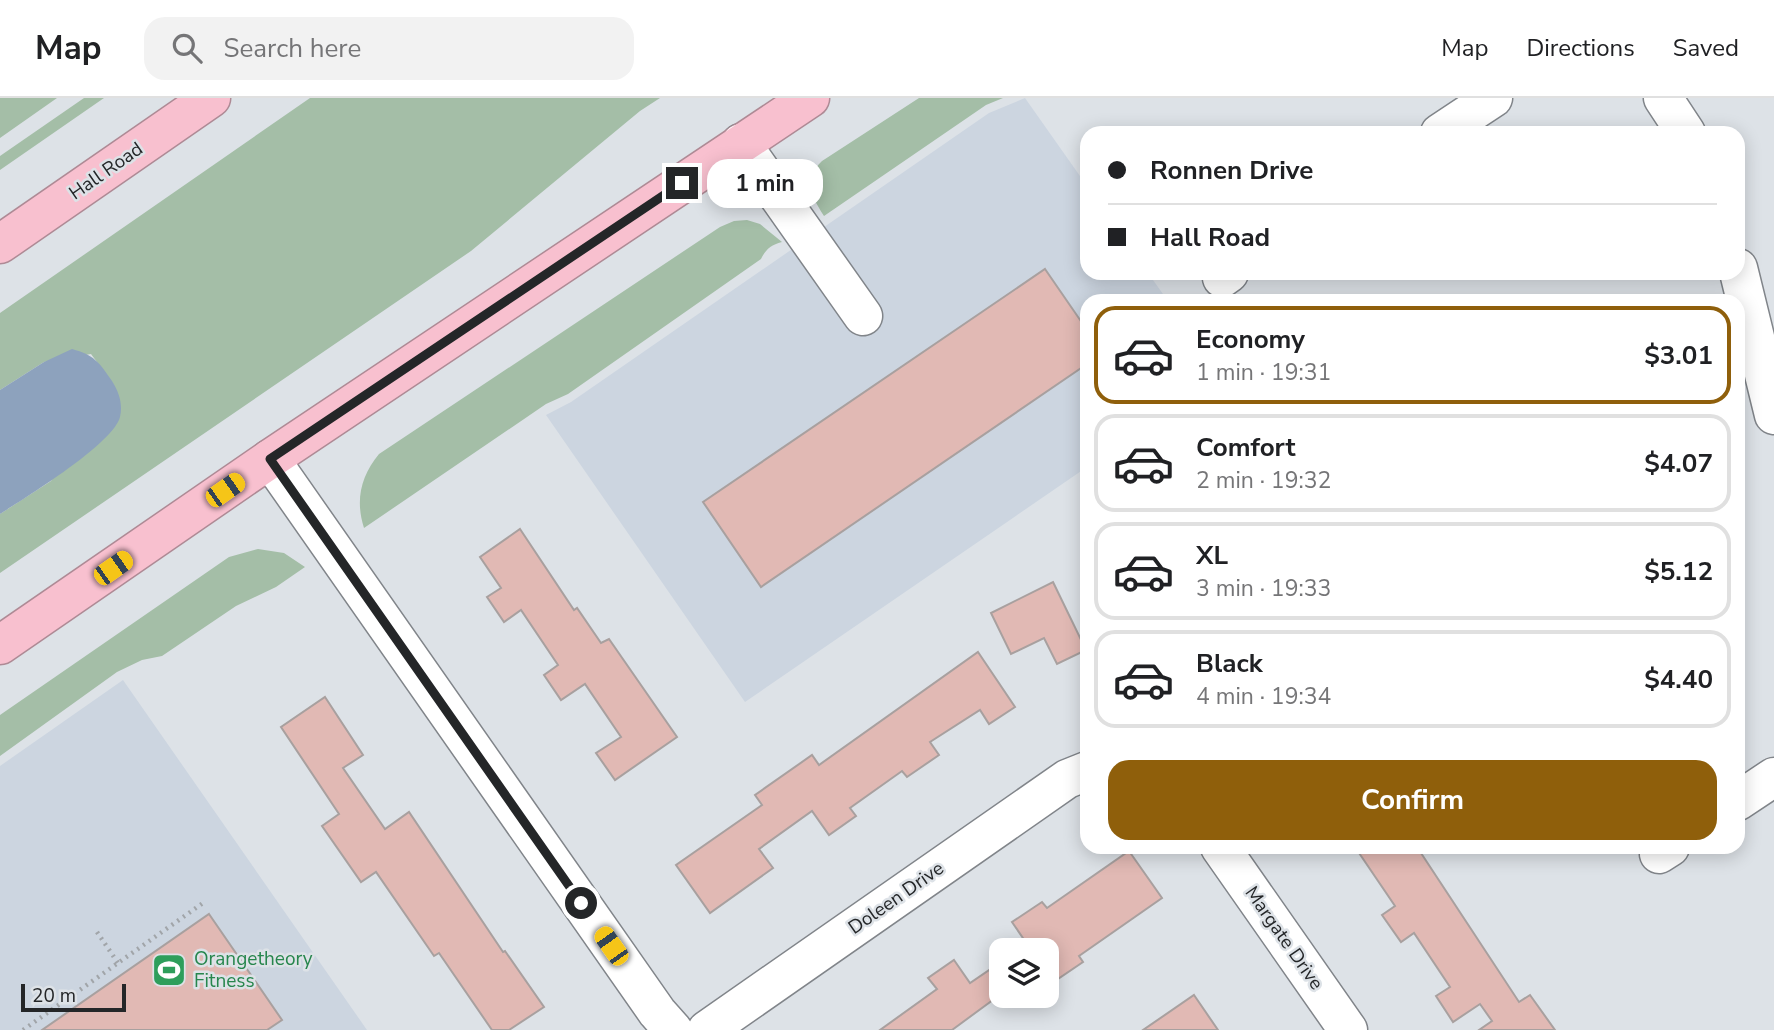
<!DOCTYPE html>
<meta charset="utf-8">
<style>
body{margin:0;font-family:"Nunito Sans",sans-serif;background:#f2f2f2;color:#202124;height:100vh;display:flex;flex-direction:column;font-size:26px;white-space:nowrap}
*{box-sizing:border-box;margin:0}
p{font-size:23px;color:#757577}
.icon{flex:none;width:38px;height:38px;fill:none;stroke:currentColor;stroke-width:2;stroke-linecap:round;stroke-linejoin:round}
.map{position:relative;flex:1;overflow:hidden}
.sheet{position:absolute;left:1080px;top:196px;width:665px;height:560px;display:flex;flex-direction:column;background:#fff;border-radius:21px;box-shadow:0 4px 18px #0003}
.sheet>*{flex:none}
.hud{position:absolute;left:1080px;top:28px;width:665px;height:154px;border-radius:21px;box-shadow:0 4px 18px #0003;display:grid;align-content:center;height:154px;padding:0 28px;background:#fff}
.controls{position:absolute;left:989px;top:840px;display:grid;gap:14px}
.controls a{display:grid;place-items:center;width:70px;height:70px;border-radius:14px;background:#fff;box-shadow:0 4px 18px #0003;font-size:35px}
.scale{position:absolute;left:21px;bottom:18px;width:105px;box-sizing:border-box;padding-left:7px;border:4px solid #242628;border-top:0;font-size:19px;line-height:24px;white-space:nowrap;color:#242628;-webkit-text-stroke:5px #dde2e7;paint-order:stroke}
.end{position:absolute;width:32px;height:32px;margin:-16px;border:9px solid #242628;background:#fff;box-shadow:0 0 0 4px #fff}
.from{border-radius:50%}
.bubble{position:absolute;height:49px;border-radius:21px;background:#fff;box-shadow:0 4px 18px #0003;font-size:23px;font-weight:700;line-height:49px;text-align:center}
.car{position:absolute;width:21px;height:42px;margin:-21px -10px;border-radius:9px;box-shadow:0 0 5px 2px #0007;background:linear-gradient(#f5c518 24%,#345 0 40%,#f5c518 0 76%,#345 0 86%,#f5c518 0)}
.hud b{display:flex;align-items:center;gap:24px;height:66px;font-size:26px}
.hud b+b{border-top:2px solid #e0e0e0}
.hud i{width:18px;height:18px;background:#202124}
ul{padding:12px 0 0;list-style:none}
li{display:flex;align-items:center;gap:21px;height:98px;margin:0 14px 10px;padding:0 14px;border:4px solid #e0e0e0;border-radius:21px}
li div{flex:1}
li b{display:block;font-size:26px}
li em{font-style:normal;font-weight:700}
li.current{border-color:#8f5f0b}
li>.icon{width:63px;height:63px;stroke-width:1.5}
.action{display:flex;gap:14px;margin-top:auto;padding:14px 28px}
.action a{flex:1;height:80px;border-radius:21px;background:#8f5f0b;color:#fff;font-size:28px;font-weight:700;line-height:80px;text-align:center}
header{display:flex;align-items:center;gap:42px;box-sizing:border-box;height:98px;padding:0 35px;background:#fff;border-bottom:2px solid #e0e0e0}
header strong{font-size:33px}
nav{display:flex;gap:38px;margin-inline-start:auto;font-size:24px}
.search{width:490px;height:63px;background:#f2f2f2;display:flex;align-items:center;gap:18px;box-sizing:border-box;padding:0 24px;border-radius:21px;color:#757577;font-size:26px}
.map>svg:first-child{display:block}
.built{fill:#ccd5e0}
.green{fill:#a4bea7}
.water{fill:#8da2bd}
.building{fill:#e1b9b4;stroke:#a8a09f;stroke-width:2}
.lines{fill:none;stroke-linecap:round;stroke-linejoin:round}
.minor-casing{stroke:#81858a;stroke-width:41}
.highway-casing{stroke:#ae8a95;stroke-width:41}
.path{stroke:#a1a5a9;stroke-width:4.5;stroke-dasharray:2 5;stroke-linecap:butt}
.minor{stroke:#fff;stroke-width:38}
.highway{stroke:#f8c0cf;stroke-width:38}
.route{stroke:#242628;stroke-width:9}
.labels{text-anchor:middle;dominant-baseline:central;stroke-width:5;stroke-linejoin:round;paint-order:stroke}
.street-label{font-size:19px;fill:#242628;stroke:#dde2e7}
.leisure-label{font-size:19px;fill:#27864d;stroke:#dde2e7;text-anchor:start}
</style>
<header>
<strong>Map</strong>
<div class="search"><svg class="icon" aria-label="search" viewBox="0 0 24 24"><circle cx="10" cy="10" r="6"/><path d="M15 15l6 6"/></svg>Search here</div>
<nav><a>Map</a><a>Directions</a><a>Saved</a></nav>
</header>
<div class="map">
<svg width="1774" height="932" viewBox="0 0 1774 932">
<rect width="100%" height="100%" fill="#dde2e7"/>
<!-- built -->
<path class="built" d="M1025,0L1087,88V175H1148L1168,203H1087V369L745,604L546,317L571,304L989,15Z
M123,582L367,932H0V668Z"/>
<!-- green -->
<path class="green" d="M0,0H57L0,40Z
M84,0H104L0,72V58Z
M310,0H660L640,13L471,153L0,475V416L51,383L114,287L91,256L44,264L0,292V215Z
M919,0H1003L986,7L824,118C811,97 802,82 822,63Z
M747,122L760,126L782,144C771,147 766,151 761,161L568,296L546,306L364,430C355,402 361,378 379,356L720,129L734,123Z
M258,451L284,455L305,469L276,489L236,508L162,558L142,562L117,574L0,658V617L229,459Z"/>
<!-- water -->
<path class="water" d="M72,251C94,257 99,264 112,283C119,294 123,306 120,319C113,346 25,400 0,416V292L44,264Z"/>
<!-- building -->
<path class="building" d="M1045,171L1087,232V266L761,489L703,404Z
M520,431L574,512L577,510L601,545L609,541L677,639L615,682L596,655L621,639L585,586L561,602L544,577L558,567L521,512L504,524L487,499L501,490L480,459Z
M1053,484L1086,552L1057,566L1044,540L1011,556L991,515Z
M978,554L1015,609L989,626L980,612L930,644L939,657L907,679L902,673L850,710L856,718L829,737L812,713L759,751L773,770L710,815L676,767L762,707L755,697L812,657L819,667Z
M325,599L363,657L343,670L385,731L409,714L503,854L505,853L544,909L509,932H492L439,855L434,858L376,774L361,784L322,728L339,716L281,629Z
M1355,749H1417L1519,904L1530,897L1555,932H1479L1492,923L1480,906L1453,924L1436,898L1450,889L1414,835L1401,844L1382,817L1395,808Z
M1129,753L1162,800L1079,858L1083,864L1046,889V852H1018L1027,846L1012,824L1042,804L1047,810Z
M209,816L282,922L267,932H42Z
M954,862L970,885L1001,864V896L952,932H880L937,891L928,880Z
M1194,897L1218,932H1143Z"/>
<g class="lines">
<!-- minor casing -->
<g class="minor-casing">
<path id="minor" d="M1663,0L1686,35
M1440,35L1493,0
M741,45L863,218
M1738,170L1774,317
M1222,180L1229,175
M270,361L657,914L673,932
M1738,703L1774,679
M1220,749L1348,932
M1659,756L1670,749
M707,932L1067,681L1087,673"/>
</g>
<!-- highway casing -->
<g class="highway-casing">
<path id="highway" d="M0,146L211,0
M0,547L270,361L810,0"/>
</g>
<!-- path -->
<path class="path" d="M97,834L118,865
M23,932L203,805"/>
<!-- minor -->
<use href="#minor" class="minor"/>
<!-- highway -->
<use href="#highway" class="highway"/>
</g>
<g class="lines">
<!-- route -->
<path class="route" d="M581,805L270,361L682,85"/>
</g>
<!-- icons -->
<defs>
<g id="stadium-square" transform="scale(1.75)"><rect x="-9" y="-9" width="18" height="18" rx="4" fill="#2e9e5b" stroke="#dde2e7"/><path d="M0-5a6.5 5 0 1 0 0 10a6.5 5 0 1 0 0-10ZM-3.5-1.8h7v3.6h-7Z" fill="#fff"/></g>
</defs>
<g fill-rule="evenodd">
<use href="#stadium-square" x="169" y="872"/>
</g>
<g class="labels">
<!-- street labels -->
<g class="street-label">
<text transform="translate(106 73) rotate(-35)">Hall Road</text>
<text transform="translate(896 800) rotate(-35)">Doleen Drive</text>
<text transform="translate(1284 840) rotate(55)">Margate Drive</text>
</g>
<!-- leisure labels -->
<g class="leisure-label">
<text x="194" y="861">Orangetheory<tspan x="194" dy="22">Fitness</tspan></text>
</g>
</g>
</svg>
<div class="controls">
<a><svg class="icon" aria-label="layers" viewBox="0 0 24 24"><path d="M12 4l9 5-9 5-9-5zM3 14l9 5 9-5"/></svg></a>
</div>
<div class="scale">20 m</div>
<i class="end from" style="left:581px;top:805px"></i>
<i class="end" style="left:682px;top:85px"></i>
<div class="bubble" style="left:707px;top:61px;width:116px">1 min</div>
<i class="car" style="left:225px;top:392px;rotate:55deg"></i>
<i class="car" style="left:113px;top:470px;rotate:55deg"></i>
<i class="car" style="left:611px;top:848px;rotate:325deg"></i>
<div class="hud">
<b><i class="from"></i>Ronnen Drive</b>
<b><i></i>Hall Road</b>
</div>
<section class="sheet">
<ul>
<li class="current"><svg class="icon" aria-label="car" viewBox="0 0 24 24"><path d="M5 17H2v-5l4-1 3-4h7l3 4 3 1v5h-3M9 17h6M6 11h13"/><circle cx="7" cy="17" r="2"/><circle cx="17" cy="17" r="2"/></svg><div><b>Economy</b><p>1 min · 19:31</p></div><em>$3.01</em></li>
<li><svg class="icon" aria-label="car" viewBox="0 0 24 24"><path d="M5 17H2v-5l4-1 3-4h7l3 4 3 1v5h-3M9 17h6M6 11h13"/><circle cx="7" cy="17" r="2"/><circle cx="17" cy="17" r="2"/></svg><div><b>Comfort</b><p>2 min · 19:32</p></div><em>$4.07</em></li>
<li><svg class="icon" aria-label="car" viewBox="0 0 24 24"><path d="M5 17H2v-5l4-1 3-4h7l3 4 3 1v5h-3M9 17h6M6 11h13"/><circle cx="7" cy="17" r="2"/><circle cx="17" cy="17" r="2"/></svg><div><b>XL</b><p>3 min · 19:33</p></div><em>$5.12</em></li>
<li><svg class="icon" aria-label="car" viewBox="0 0 24 24"><path d="M5 17H2v-5l4-1 3-4h7l3 4 3 1v5h-3M9 17h6M6 11h13"/><circle cx="7" cy="17" r="2"/><circle cx="17" cy="17" r="2"/></svg><div><b>Black</b><p>4 min · 19:34</p></div><em>$4.40</em></li>
</ul>
<div class="action"><a>Confirm</a></div>
</section>
</div>
